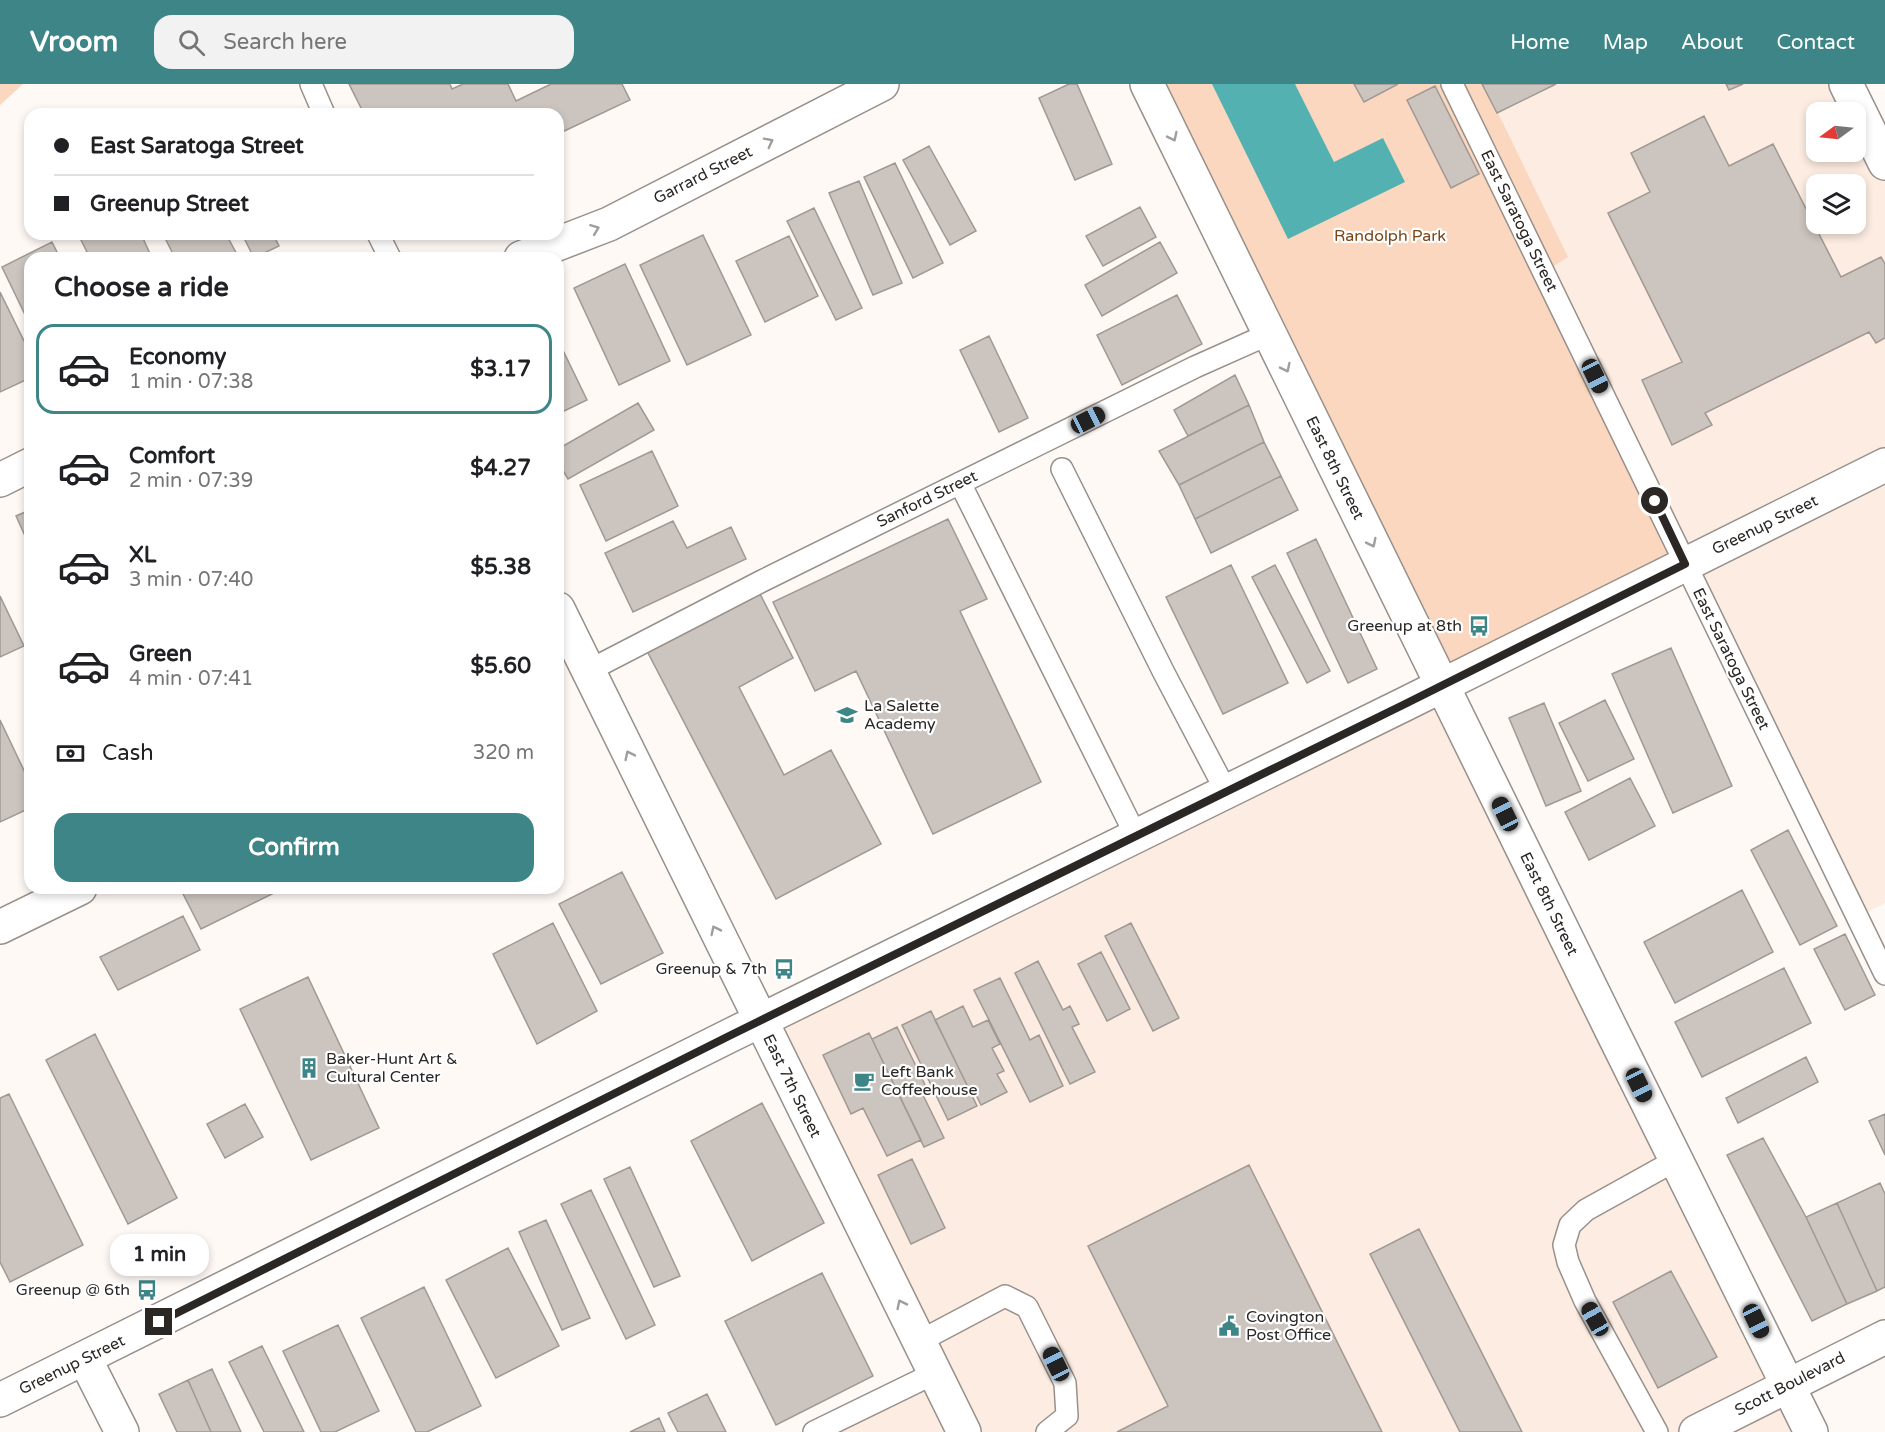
<!DOCTYPE html>
<meta charset="utf-8">
<style>
body{margin:0;font-family:"Varela Round",sans-serif;background:#f2f2f2;color:#202124;height:100vh;display:flex;flex-direction:column;font-size:22px;white-space:nowrap}
*{box-sizing:border-box;margin:0}
p{font-size:20px;color:#757577}
.icon{flex:none;width:33px;height:33px;fill:none;stroke:currentColor;stroke-width:2;stroke-linecap:round;stroke-linejoin:round}
.map{position:relative;flex:1;overflow:hidden}
.details{position:absolute;left:24px;top:168px;width:540px;height:642px;display:flex;flex-direction:column;background:#fff;border-radius:18px;box-shadow:0 3px 9px #0003}
.details>*{flex:none}
.banner{position:absolute;left:24px;top:24px;width:540px;height:132px;border-radius:18px;box-shadow:0 3px 9px #0003;display:grid;align-content:center;height:132px;padding:0 30px;background:#fff}
.needle{width:39px;rotate:255deg}
.tools{position:absolute;left:1806px;top:18px;display:grid;gap:12px}
.tools a{display:grid;place-items:center;width:60px;height:60px;border-radius:12px;background:#fff;box-shadow:0 3px 9px #0003;font-size:30px}
.end{position:absolute;width:27px;height:27px;margin:-14px;border:8px solid #2a2725;background:#fff;box-shadow:0 0 0 3px #fff}
.from{border-radius:50%}
.bubble{position:absolute;height:42px;border-radius:18px;background:#fff;box-shadow:0 3px 9px #0003;font-size:20px;font-weight:800;line-height:42px;text-align:center}
.car{position:absolute;width:18px;height:36px;margin:-18px -9px;border-radius:8px;box-shadow:0 0 4px 2px #0007;background:linear-gradient(#222 24%,#8ab4d8 0 40%,#222 0 76%,#8ab4d8 0 86%,#222 0)}
.banner b{display:flex;align-items:center;gap:21px;height:57px;font-size:22px}
.banner b+b{border-top:2px solid #e0e0e0}
.banner i{width:15px;height:15px;background:#202124}
ul{padding:0;list-style:none}
li{display:flex;align-items:center;gap:18px;height:90px;margin:0 12px 9px;padding:0 18px;border:3px solid transparent;border-radius:18px}
li div{flex:1}
li b{display:block;font-size:22px}
li em{font-style:normal;font-weight:800}
li.selected{border-color:#3d8586}
li>.icon{width:54px;height:54px;stroke-width:1.5}
h2{padding:0 30px;font-size:27px;line-height:72px}
.pay{display:flex;align-items:center;gap:15px;height:66px;padding:0 30px;font-size:22px}
.pay p{margin-inline-start:auto}
.action{display:flex;gap:12px;margin-top:auto;padding:12px 30px}
.action a{flex:1;height:69px;border-radius:18px;background:#3d8586;color:#fff;font-size:24px;font-weight:800;line-height:69px;text-align:center}
header{display:flex;align-items:center;gap:36px;box-sizing:border-box;height:84px;padding:0 30px;background:#3d8586;color:#fff}
header strong{font-size:28px}
nav{display:flex;gap:33px;margin-inline-start:auto;font-size:21px}
.search{width:420px;height:54px;background:#f2f2f2;display:flex;align-items:center;gap:15px;box-sizing:border-box;padding:0 21px;border-radius:18px;color:#757577;font-size:22px}
.map>svg:first-child{display:block}
.built{fill:#fcece1;fill-rule:evenodd}
.green{fill:#fad7be}
.water{fill:#53b1b1}
.building{fill:#ccc4be;stroke:#a09893;stroke-width:1.5}
.lines{fill:none;stroke-linecap:round;stroke-linejoin:round}
.service-casing{stroke:#98908a;stroke-width:24}
.minor-casing{stroke:#98908a;stroke-width:36}
.tertiary-casing{stroke:#98908a;stroke-width:36}
.secondary-casing{stroke:#98908a;stroke-width:36}
.service{stroke:#fff;stroke-width:21}
.minor{stroke:#fff;stroke-width:33}
.tertiary{stroke:#fff;stroke-width:33}
.secondary{stroke:#fff;stroke-width:33}
.oneway{stroke:#9f9e9d}
.route{stroke:#2a2725;stroke-width:8}
.labels{text-anchor:middle;dominant-baseline:central;stroke-width:4.5;stroke-linejoin:round;paint-order:stroke}
.street-label{font-size:16px;fill:#2a2725;stroke:#fff}
.park-label{font-size:16px;fill:#7b4515;stroke:#fff}
.poi-label{font-size:16px;fill:#2a2725;stroke:#fff;text-anchor:start}
</style>
<header>
<strong>Vroom</strong>
<div class="search"><svg class="icon" aria-label="search" viewBox="0 0 24 24"><circle cx="10" cy="10" r="6"/><path d="M15 15l6 6"/></svg>Search here</div>
<nav><a>Home</a><a>Map</a><a>About</a><a>Contact</a></nav>
</header>
<div class="map">
<svg width="1885" height="1348" viewBox="0 0 1885 1348">
<rect width="100%" height="100%" fill="#fef9f5"/>
<!-- built -->
<path class="built" d="M1484,0H1846L1885,79V819L1858,833L1545,189L1567,173ZM1816,28H1856V68H1816ZM1816,100H1856V140H1816Z
M1442,602L1811,1348H814L935,1289L760,936Z"/>
<!-- green -->
<path class="green" d="M0,0H23L0,21Z
M1147,0H1484L1568,173L1545,188L1685,480L1442,602Z"/>
<!-- water -->
<path class="water" d="M1212,0H1295L1334,78L1383,54L1405,98L1288,155Z"/>
<!-- building -->
<path class="building" d="M349,0H450L452,5L463,0H508L516,17L551,0H622L630,16L558,50V30H364Z
M1069,0H1077L1112,80L1075,96L1039,14Z
M1354,0H1398L1364,18Z
M1482,0H1556L1497,29Z
M1726,0H1743L1729,6Z
M1435,2L1479,90L1451,104L1407,16Z
M1704,32L1729,82L1773,60L1841,193L1881,173L1885,180V254L1876,259L1869,248L1705,329L1712,341L1672,361L1642,296L1682,278L1608,129L1650,108L1631,69Z
M929,62L976,147L950,161L903,76Z
M895,79L943,179L913,194L864,93Z
M859,97L902,199L873,211L829,109Z
M1140,123L1156,153L1103,182L1086,152Z
M814,124L862,224L836,236L787,137Z
M78,150H141L152,174H90Z
M163,150H226L239,174H175Z
M242,150H273L279,162L254,174Z
M703,151L751,251L687,281L640,181Z
M789,152L818,212L765,238L736,177Z
M52,158L60,174H30V241L2,183Z
M1160,158L1177,189L1102,232L1085,201Z
M625,180L670,277L619,301L574,204Z
M0,208L30,269V294L0,308Z
M1177,211L1202,260L1122,301L1097,251Z
M989,252L1028,334L999,348L960,266Z
M558,256L587,316L558,330Z
M1235,291L1249,321L1188,352L1174,326Z
M638,319L654,346L568,395L558,378V365Z
M1249,321L1264,358L1179,401L1159,367Z
M1264,358L1281,392L1195,435L1179,401Z
M652,367L678,422L606,457L580,401Z
M1281,392L1298,426L1211,469L1195,435Z
M30,426V463L16,432Z
M948,435L987,515L960,527L1041,698L933,750L856,587L815,607L773,518Z
M673,437L687,464L731,443L746,475L633,528L605,469Z
M1316,455L1377,585L1348,599L1287,469Z
M1231,481L1288,599L1223,630L1166,513Z
M1275,481L1330,587L1307,599L1252,493Z
M759,508L793,574L739,603L784,691L831,666L881,760L776,815L647,567Z
M0,512L24,562L0,573Z
M1671,564L1732,702L1673,729L1612,590Z
M1605,616L1634,675L1588,697L1559,639Z
M1544,619L1581,707L1546,722L1509,634Z
M0,636L30,699V724L0,738Z
M1630,694L1655,742L1589,776L1565,728Z
M1788,746L1837,842L1800,861L1751,766Z
M622,788L663,869L601,900L559,820Z
M180,804H284L201,845Z
M1742,806L1773,868L1675,919L1644,858Z
M183,832L200,866L118,906L100,873Z
M553,839L597,927L537,960L493,870Z
M1131,839L1179,934L1153,947L1105,852Z
M1845,850L1875,911L1845,926L1814,865Z
M1101,868L1130,925L1107,937L1078,880Z
M1038,877L1063,926L1070,922L1079,940L1072,943L1095,988L1070,1000L1015,889Z
M1784,884L1811,939L1702,993L1675,938Z
M308,893L379,1044L311,1076L240,925Z
M1000,894L1030,956L1039,951L1063,1002L1030,1018L974,906Z
M963,922L973,943L988,936L1000,960L992,964L1004,987L997,990L1007,1008L981,1021L972,1003L969,1005L935,936Z
M931,927L977,1022L948,1036L902,941Z
M897,943L928,1007L922,1009L944,1054L924,1063L872,955Z
M869,949L921,1056L887,1072L863,1024L851,1030L823,971Z
M95,950L177,1114L128,1140L46,976Z
M1806,973L1818,998L1738,1039L1726,1014Z
M9,1010L83,1161L10,1198L0,1178V1014Z
M762,1019L824,1139L752,1177L691,1057Z
M245,1020L263,1053L225,1074L207,1040Z
M1885,1030V1071L1869,1037Z
M1763,1054L1806,1133L1847,1220L1812,1237L1727,1071Z
M912,1075L945,1144L911,1160L878,1091Z
M1249,1081L1382,1348H1117L1168,1322L1088,1162Z
M630,1083L680,1192L654,1203L604,1095Z
M1880,1099L1885,1110V1203L1877,1207L1837,1119Z
M591,1106L655,1241L626,1255L561,1120Z
M1837,1119L1877,1207L1847,1220L1806,1133Z
M546,1136L590,1234L562,1246L519,1148Z
M1419,1145L1522,1348H1460L1370,1170Z
M508,1164L559,1262L496,1294L446,1196Z
M1671,1187L1717,1273L1658,1304L1613,1218Z
M822,1189L873,1292L776,1341L725,1237Z
M424,1203L481,1322L427,1348H416L361,1234Z
M338,1241L379,1327L335,1348H321L283,1267Z
M262,1262L304,1348H264L229,1278Z
M212,1285L241,1348H211L188,1296Z
M188,1296L211,1348H177L159,1310Z
M707,1310L726,1348H678L668,1329Z
M659,1334L665,1348H630Z"/>
<g class="lines">
<!-- service casing -->
<g class="service-casing">
<path id="service" d="M311,0L324,30
M1452,0L1885,890
M378,150L390,174
M1062,385L1164,589L1226,707
M960,399L1136,752
M588,587L762,497L1195,283L1269,250
M920,1257L1005,1212L1027,1223L1065,1299L1067,1332L1047,1348
M814,1348L935,1289
M1657,1348L1585,1217L1568,1178L1564,1161L1570,1141L1586,1126L1676,1076"/>
</g>
<!-- minor casing -->
<g class="minor-casing">
<path id="minor" d="M1147,0L1611,945L1811,1348
M1846,0L1885,79
M521,174L609,140L882,0
M0,396L30,381
M558,525L964,1348
M0,843L80,804"/>
</g>
<!-- tertiary casing -->
<g class="tertiary-casing">
<path id="tertiary" d="M85,1275L122,1348"/>
</g>
<!-- secondary casing -->
<g class="secondary-casing">
<path id="secondary" d="M0,1316L729,952L1405,620L1885,381
M1696,1348L1885,1253"/>
</g>
<!-- service -->
<use href="#service" class="service"/>
<!-- minor -->
<use href="#minor" class="minor"/>
<!-- tertiary -->
<use href="#tertiary" class="tertiary"/>
<!-- secondary -->
<use href="#secondary" class="secondary"/>
</g>
<!-- one-way arrows -->
<defs><path id="oneway-chevron" d="M-2-3.5L2.5 0L-2 3.5" fill="none" stroke-width="1.6" stroke-linecap="round" stroke-linejoin="round" transform="scale(1.5)"/></defs>
<g class="oneway">
<use href="#oneway-chevron" transform="translate(1173 53) rotate(64)"/>
<use href="#oneway-chevron" transform="translate(769 58) rotate(-27)"/>
<use href="#oneway-chevron" transform="translate(595 145) rotate(-21)"/>
<use href="#oneway-chevron" transform="translate(1286 284) rotate(64)"/>
<use href="#oneway-chevron" transform="translate(1372 459) rotate(64)"/>
<use href="#oneway-chevron" transform="translate(629 671) rotate(-116)"/>
<use href="#oneway-chevron" transform="translate(715 846) rotate(-116)"/>
<use href="#oneway-chevron" transform="translate(901 1220) rotate(-116)"/>
</g>
<g class="lines">
<!-- route -->
<path class="route" d="M159,1238L729,952L1405,620L1685,480L1655,417"/>
</g>
<!-- icons -->
<defs>
<g id="bus-bare" transform="scale(1.62)"><path d="M-5-6H5V4H4V6H2V4H-2V6H-4V4H-5ZM-3.5-4V0h7V-4ZM-3.5 1.2v1.5H-2V1.2ZM2 1.2v1.5H3.5V1.2Z" fill="#3d8586" stroke="#fff" stroke-width="2.5" paint-order="stroke"/></g>
<g id="school-bare" transform="scale(1.62)"><path d="M0-5L7-2L0 1L-7-2ZM-4 1L0 2.5L4 1V4Q0 6-4 4Z" fill="#3d8586" stroke="#fff" stroke-width="2.5" paint-order="stroke"/></g>
<g id="building-bare" transform="scale(1.62)"><path d="M-4-6H4V6H1V3H-1V6H-4ZM-2.5-4.3h1.7v1.8h-1.7ZM.8-4.3h1.7v1.8H.8ZM-2.5-1h1.7V.8h-1.7ZM.8-1h1.7V.8H.8Z" fill="#3d8586" stroke="#fff" stroke-width="2.5" paint-order="stroke"/></g>
<g id="cafe-bare" transform="scale(1.62)"><path d="M-5.5-4.5H6V0H3Q3 3.5 0 3.5H-2.5Q-5.5 3.5-5.5 0ZM3-3.2v2h1.7v-2ZM-6 4.5H4V6H-6Z" fill="#3d8586" stroke="#fff" stroke-width="2.5" paint-order="stroke"/></g>
<g id="civic-bare" transform="scale(1.62)"><path d="M-.6-6.5H3V-4.5H.6V-3L4-1V1h2V6H-6V1h2V-1L-.6-3ZM-1.2 2.5V6h2.4V2.5Z" fill="#3d8586" stroke="#fff" stroke-width="2.5" paint-order="stroke"/></g>
</defs>
<g fill-rule="evenodd">
<use href="#bus-bare" x="1479" y="542"/>
<use href="#school-bare" x="847" y="631"/>
<use href="#bus-bare" x="784" y="885"/>
<use href="#building-bare" x="309" y="984"/>
<use href="#cafe-bare" x="864" y="997"/>
<use href="#bus-bare" x="147" y="1206"/>
<use href="#civic-bare" x="1229" y="1242"/>
</g>
<g class="labels">
<!-- street labels -->
<g class="street-label">
<text transform="translate(703 91) rotate(-27)">Garrard Street</text>
<text transform="translate(1519 137) rotate(64)">East Saratoga Street</text>
<text transform="translate(1335 384) rotate(64)">East 8th Street</text>
<text transform="translate(927 415) rotate(-26)">Sanford Street</text>
<text transform="translate(1765 441) rotate(-26)">Greenup Street</text>
<text transform="translate(1731 575) rotate(64)">East Saratoga Street</text>
<text transform="translate(1549 820) rotate(64)">East 8th Street</text>
<text transform="translate(792 1002) rotate(64)">East 7th Street</text>
<text transform="translate(72 1281) rotate(-26)">Greenup Street</text>
<text transform="translate(1790 1300) rotate(-27)">Scott Boulevard</text>
</g>
<!-- park labels -->
<g class="park-label">
<text x="1390" y="152">Randolph Park</text>
</g>
<!-- poi labels -->
<g class="poi-label">
<text x="1462" y="542" text-anchor="end">Greenup at 8th</text>
<text x="864" y="622">La Salette<tspan x="864" dy="18">Academy</tspan></text>
<text x="767" y="885" text-anchor="end">Greenup &amp; 7th</text>
<text x="326" y="975">Baker-Hunt Art &amp;<tspan x="326" dy="18">Cultural Center</tspan></text>
<text x="881" y="988">Left Bank<tspan x="881" dy="18">Coffeehouse</tspan></text>
<text x="130" y="1206" text-anchor="end">Greenup @ 6th</text>
<text x="1246" y="1233">Covington<tspan x="1246" dy="18">Post Office</tspan></text>
</g>
</g>
</svg>
<div class="tools">
<a><svg class="needle" viewBox="-14 -14 28 28"><path d="M0-13l5 13h-10z" fill="#e53935"/><path d="M0 13l5-13h-10z" fill="#757577"/></svg></a>
<a><svg class="icon" aria-label="layers" viewBox="0 0 24 24"><path d="M12 4l9 5-9 5-9-5zM3 14l9 5 9-5"/></svg></a>
</div>
<i class="end from" style="left:1655px;top:417px"></i>
<i class="end" style="left:159px;top:1238px"></i>
<div class="bubble" style="left:110px;top:1150px;width:99px">1 min</div>
<i class="car" style="left:1595px;top:292px;rotate:154deg"></i>
<i class="car" style="left:1088px;top:336px;rotate:63deg"></i>
<i class="car" style="left:1505px;top:730px;rotate:334deg"></i>
<i class="car" style="left:1639px;top:1001px;rotate:154deg"></i>
<i class="car" style="left:1595px;top:1235px;rotate:331deg"></i>
<i class="car" style="left:1756px;top:1237px;rotate:154deg"></i>
<i class="car" style="left:1056px;top:1280px;rotate:334deg"></i>
<div class="banner">
<b><i class="from"></i>East Saratoga Street</b>
<b><i></i>Greenup Street</b>
</div>
<section class="details">
<h2>Choose a ride</h2>
<ul>
<li class="selected"><svg class="icon" aria-label="car" viewBox="0 0 24 24"><path d="M5 17H2v-5l4-1 3-4h7l3 4 3 1v5h-3M9 17h6M6 11h13"/><circle cx="7" cy="17" r="2"/><circle cx="17" cy="17" r="2"/></svg><div><b>Economy</b><p>1 min · 07:38</p></div><em>$3.17</em></li>
<li><svg class="icon" aria-label="car" viewBox="0 0 24 24"><path d="M5 17H2v-5l4-1 3-4h7l3 4 3 1v5h-3M9 17h6M6 11h13"/><circle cx="7" cy="17" r="2"/><circle cx="17" cy="17" r="2"/></svg><div><b>Comfort</b><p>2 min · 07:39</p></div><em>$4.27</em></li>
<li><svg class="icon" aria-label="car" viewBox="0 0 24 24"><path d="M5 17H2v-5l4-1 3-4h7l3 4 3 1v5h-3M9 17h6M6 11h13"/><circle cx="7" cy="17" r="2"/><circle cx="17" cy="17" r="2"/></svg><div><b>XL</b><p>3 min · 07:40</p></div><em>$5.38</em></li>
<li><svg class="icon" aria-label="car" viewBox="0 0 24 24"><path d="M5 17H2v-5l4-1 3-4h7l3 4 3 1v5h-3M9 17h6M6 11h13"/><circle cx="7" cy="17" r="2"/><circle cx="17" cy="17" r="2"/></svg><div><b>Green</b><p>4 min · 07:41</p></div><em>$5.60</em></li>
</ul>
<div class="pay"><svg class="icon" aria-label="cash" viewBox="0 0 24 24"><path d="M3 7h18v10H3z"/><circle cx="12" cy="12" r="2"/></svg>Cash<p>320 m</p></div>
<div class="action"><a>Confirm</a></div>
</section>
</div>
